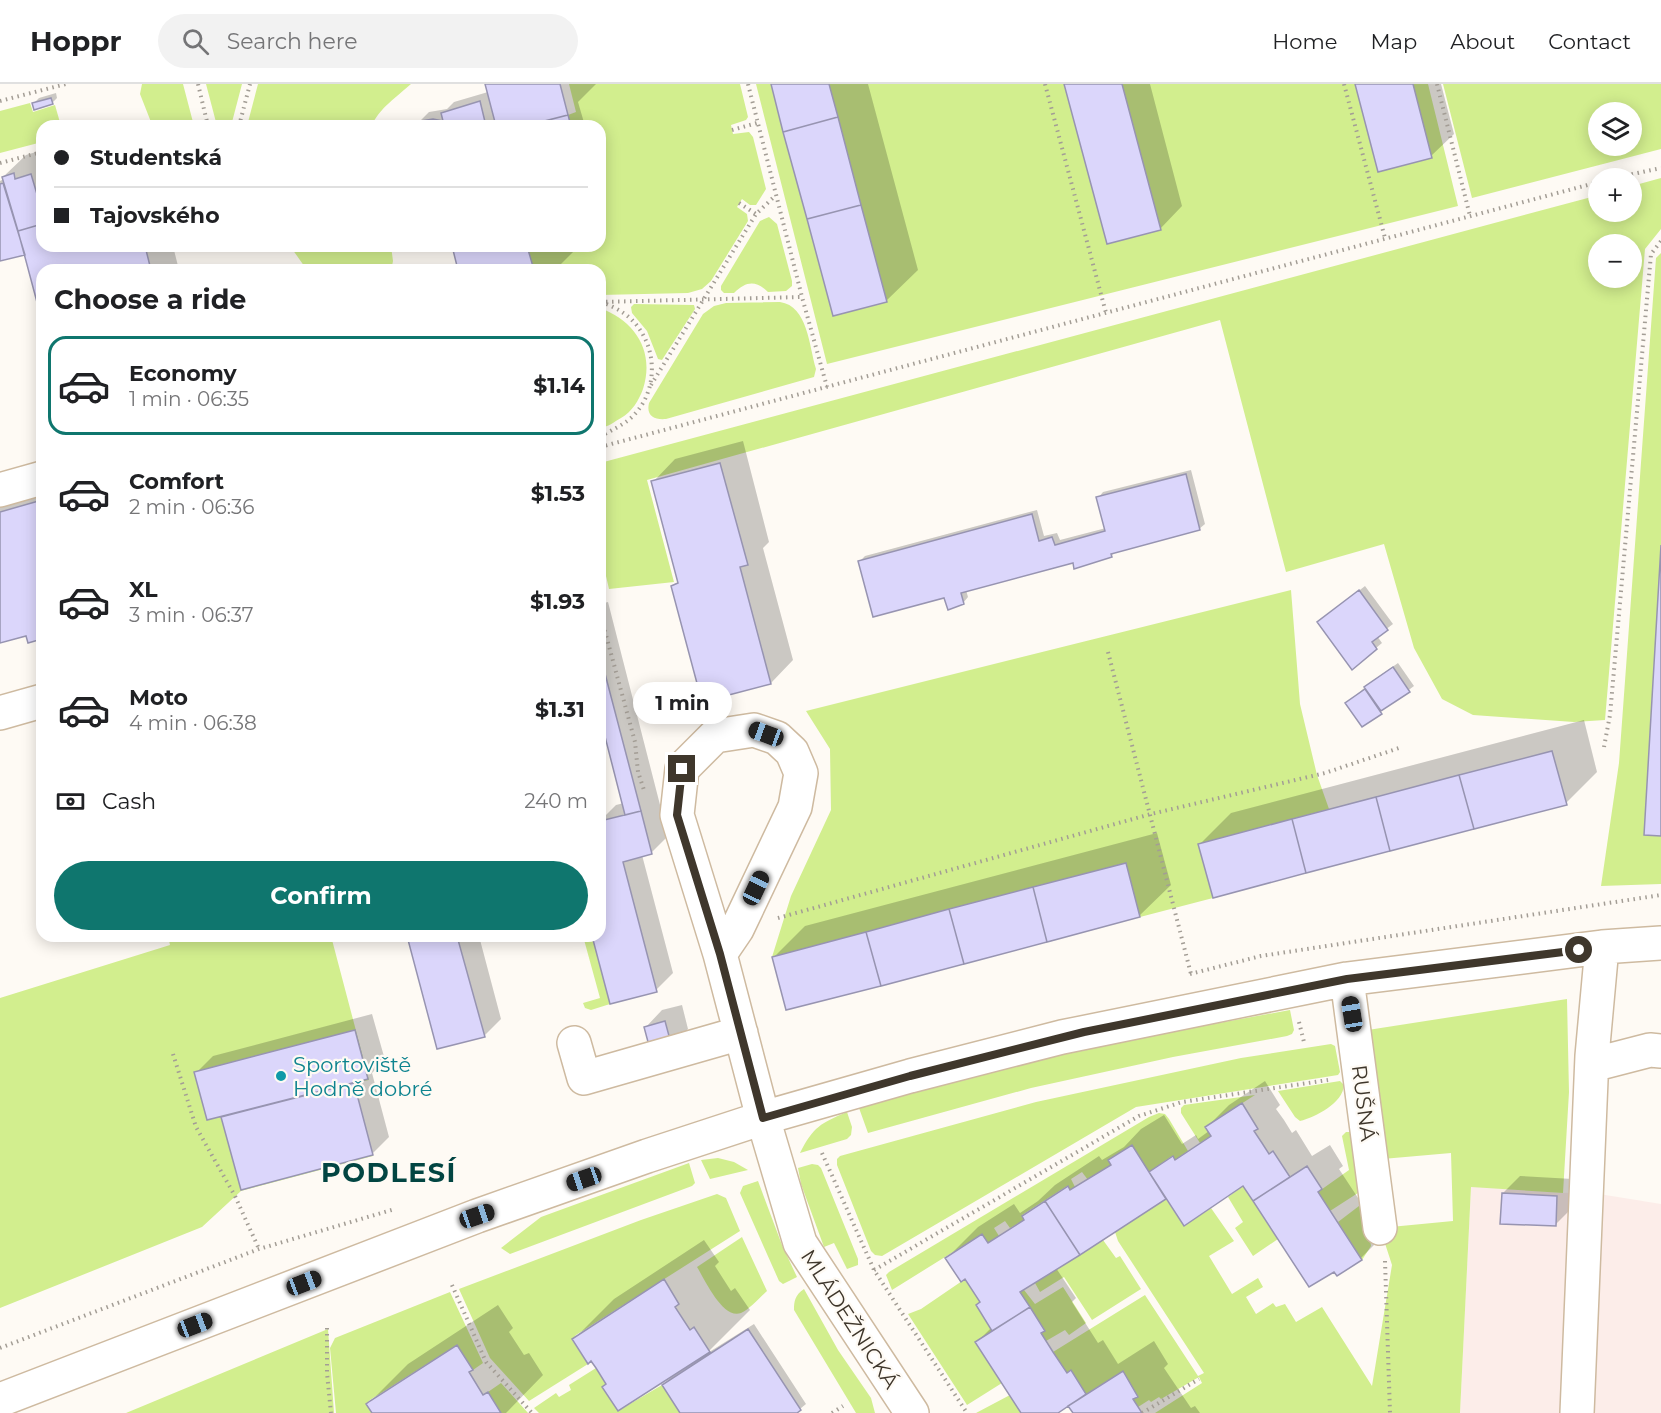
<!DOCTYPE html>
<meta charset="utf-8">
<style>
body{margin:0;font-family:Montserrat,sans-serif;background:#f2f2f2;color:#202124;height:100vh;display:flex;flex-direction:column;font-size:22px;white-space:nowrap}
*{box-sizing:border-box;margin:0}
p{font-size:20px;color:#757577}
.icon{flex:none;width:33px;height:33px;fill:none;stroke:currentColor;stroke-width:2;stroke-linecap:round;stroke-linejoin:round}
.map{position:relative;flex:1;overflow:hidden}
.drawer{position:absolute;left:36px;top:180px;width:570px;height:678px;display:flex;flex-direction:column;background:#fff;border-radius:18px;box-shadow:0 3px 15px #0003}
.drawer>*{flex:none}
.top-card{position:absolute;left:36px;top:36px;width:570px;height:132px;border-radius:18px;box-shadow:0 3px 15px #0003;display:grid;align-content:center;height:132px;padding:0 18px;background:#fff}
.controls{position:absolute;left:1588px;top:18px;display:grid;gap:12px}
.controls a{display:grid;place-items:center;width:54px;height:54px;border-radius:50%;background:#fff;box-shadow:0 3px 15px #0003;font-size:30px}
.end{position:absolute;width:27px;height:27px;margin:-14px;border:8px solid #3f372c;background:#fff;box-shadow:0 0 0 3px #fff}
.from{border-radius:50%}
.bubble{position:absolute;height:42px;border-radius:21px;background:#fff;box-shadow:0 3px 15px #0003;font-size:20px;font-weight:700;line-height:42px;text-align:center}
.car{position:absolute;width:18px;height:36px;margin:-18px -9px;border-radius:8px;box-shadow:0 0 4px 2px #0007;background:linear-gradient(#222 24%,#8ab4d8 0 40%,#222 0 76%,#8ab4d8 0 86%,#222 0)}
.top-card b{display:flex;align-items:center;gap:21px;height:57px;font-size:22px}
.top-card b+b{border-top:2px solid #e0e0e0}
.top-card i{width:15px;height:15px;background:#202124}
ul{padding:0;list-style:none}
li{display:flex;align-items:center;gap:18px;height:99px;margin:0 12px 9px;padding:0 6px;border:3px solid transparent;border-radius:18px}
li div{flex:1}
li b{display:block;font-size:22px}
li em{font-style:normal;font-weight:700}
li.current{border-color:#0f766e}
li>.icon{width:54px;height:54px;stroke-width:1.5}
h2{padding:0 18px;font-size:27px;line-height:72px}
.pay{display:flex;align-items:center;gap:15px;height:66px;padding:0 18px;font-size:22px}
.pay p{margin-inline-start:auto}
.primary-button{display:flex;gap:12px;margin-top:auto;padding:12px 18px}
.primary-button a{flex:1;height:69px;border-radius:36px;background:#0f766e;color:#fff;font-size:24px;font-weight:700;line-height:69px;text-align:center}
header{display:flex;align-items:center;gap:36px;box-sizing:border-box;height:84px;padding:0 30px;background:#fff;border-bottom:2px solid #e0e0e0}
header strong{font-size:28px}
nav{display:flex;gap:33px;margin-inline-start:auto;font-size:21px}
.search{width:420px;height:54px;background:#f2f2f2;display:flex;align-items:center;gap:15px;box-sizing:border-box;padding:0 21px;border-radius:33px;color:#757577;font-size:22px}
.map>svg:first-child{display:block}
.industrial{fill:#fcede9}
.green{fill:#d2ee8e;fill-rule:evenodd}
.shadow{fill:#0003}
.building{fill:#dbd6fb;stroke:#9794b1;stroke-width:1.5}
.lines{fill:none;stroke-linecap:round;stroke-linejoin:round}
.minor-casing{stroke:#cebaa0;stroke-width:36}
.path{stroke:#a39d95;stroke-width:4;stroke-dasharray:1.5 4.5;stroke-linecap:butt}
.minor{stroke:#fff;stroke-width:33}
.route{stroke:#3f372c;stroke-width:8}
.culture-dot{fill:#0f9aa8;stroke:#fefaf4;stroke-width:2}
.labels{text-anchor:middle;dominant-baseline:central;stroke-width:4.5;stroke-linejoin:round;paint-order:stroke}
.culture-label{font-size:21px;fill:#0d838f;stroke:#fefaf4;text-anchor:start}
.street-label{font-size:21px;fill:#3f372c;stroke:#fefaf4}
.district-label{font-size:27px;font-weight:bold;letter-spacing:1.5px;fill:#024542;stroke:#fefaf4}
</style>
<header>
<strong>Hoppr</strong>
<div class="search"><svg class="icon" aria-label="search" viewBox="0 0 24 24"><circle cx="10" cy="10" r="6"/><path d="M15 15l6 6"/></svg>Search here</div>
<nav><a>Home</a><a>Map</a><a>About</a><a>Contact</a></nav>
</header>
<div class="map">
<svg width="1661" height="1329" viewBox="0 0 1661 1329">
<rect width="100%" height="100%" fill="#fefaf4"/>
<!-- industrial -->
<path class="industrial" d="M1471,1102L1563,1109L1587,1108L1661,1120V1329H1460Z"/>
<!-- green -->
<path class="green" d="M142,0H183L194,42H157L151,38L140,10Z
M206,0H242L231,42H217Z
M258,0H411C399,11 377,26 372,42H247Z
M569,0H740L748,33L746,36L731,41L733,50L749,48L753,53L766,105L756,121H750L742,115L737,123L747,130L748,137L711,197L702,205L688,209L600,211V186H534L527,162H600V42H571L568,31L576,28Z
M756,0H1428L1458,122L827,280Z
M1443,0H1661V65L1472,114ZM1599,28H1632V62H1599Z
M30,19L33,28L55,21L61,42H42V58L0,69V27Z
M1661,94V145L1645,165L1605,636L1574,638L1473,631L1442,615L1414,564L1384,460L1286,488L1220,236L647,396L674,498L609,505L600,466V379L1599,111V128H1632V102ZM1599,160H1632V194H1599Z
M769,133L777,140L792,197V202L786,207L768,208C756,196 746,197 734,209H724L721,206V202L760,137Z
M290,162H391L393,177L392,182L383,186H307Z
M1661,169V800L1601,802L1619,679L1656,174Z
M780,218C808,222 809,262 816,285L814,293L666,335C654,336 646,332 649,319L703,230L714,222L726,219Z
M634,220L694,221L695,225L662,276L658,275L647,247L632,229L631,223Z
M600,224C635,237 655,267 643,305C639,316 632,328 621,334C614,338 608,343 600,344Z
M1291,506L1300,620L1317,691L1329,725L1199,760L1213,814L1140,833L1125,779L772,873L791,812L831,726L830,665L806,627Z
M168,852H331L369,996L354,999L373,1072L241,1107L202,1143L0,1224V914L170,861Z
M583,852H592L610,920L591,926L585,924L583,919L600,914Z
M1567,915L1569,1008L1563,1109L1471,1103L1460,1329H1155L1202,1299L1199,1293L1161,1315L1159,1313L1151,1318L1149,1316L1138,1323L1133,1315L1137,1313L1123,1288L1086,1310L1071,1286L1067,1289L1053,1268L1145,1211L1198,1292L1204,1289L1118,1157L1115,1148L1166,1115L1184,1142L1211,1124L1234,1157L1209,1172L1232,1210L1258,1194L1263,1203L1246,1213L1256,1230L1273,1219L1276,1223L1285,1220L1296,1238L1322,1223L1372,1302L1392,1181L1380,1144L1453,1137L1451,1069L1371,1076L1355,948Z
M1290,926L1294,946L1292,950L1287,952L1173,973L1031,1004L868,1049L859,1024L940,1000L1120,957Z
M1331,960L1335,962L1340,988L1338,991L1136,1023L882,1172L875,1171L871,1167L837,1081V1075L840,1072L1036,1018L1241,974Z
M1340,997L1344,1001C1343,1019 1316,1033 1300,1037L1295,1033L1278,1007Z
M1255,1011L1205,1043L1211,1052L1200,1059L1181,1029V1024L1184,1021Z
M847,1028L852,1043L851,1051L847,1055L800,1069C813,1043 821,1039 847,1028Z
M1159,1029L1165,1030L1169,1035L1188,1067L1175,1076L1172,1072L1149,1088L1132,1061L1108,1076L1111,1081L1088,1096L1082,1088L1071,1095L1075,1103L1070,1106L1067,1102L1022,1131L1024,1136L1010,1144L1005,1137L994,1144L999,1152L988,1159L982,1150L892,1206L886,1191L889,1188L1149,1033Z
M1346,1048H1351L1361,1107L1330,1127L1318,1108L1349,1086L1342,1052Z
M718,1074L734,1078L748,1086L710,1095L701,1076Z
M689,1079L695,1099L692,1102L510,1170L501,1164L541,1133Z
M812,1080L818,1081L821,1084L858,1175V1181L847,1185L834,1159L824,1163L801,1100L798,1084Z
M758,1097L782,1161L797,1193L783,1200L779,1197L740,1109L743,1102Z
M1243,1102L1278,1155L1253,1172L1235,1144L1243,1138L1228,1113Z
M717,1110L726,1114L740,1147L576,1251L572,1256L588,1280L529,1317L490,1274L459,1205L641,1136Z
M1359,1122L1365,1125L1371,1162L1362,1176L1338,1138Z
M742,1153L767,1207C760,1213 750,1225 741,1229C723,1236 705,1196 697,1183Z
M1103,1156L1116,1174L1120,1172L1141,1205L1092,1236L1064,1193L1040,1208L1035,1199Z
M965,1195L980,1218L976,1221L992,1247L976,1258L1002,1299L967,1321L908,1230L921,1225Z
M1063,1203L1086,1239L1069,1251L1065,1246L1046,1257L1041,1249L1045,1246L1020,1208L1024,1206L1035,1220Z
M804,1205L838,1266L871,1314L875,1329H856L794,1226C794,1217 795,1211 804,1205Z
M450,1208L483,1279L473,1286L457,1261L370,1316L366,1320L372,1329H336L330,1264L335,1254Z
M328,1245L334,1329H126Z
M596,1284L606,1300L602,1303L618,1327L662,1301L680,1329H539L534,1324L556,1309L559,1313L571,1306L569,1301Z
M501,1299L528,1329H501L488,1308Z
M1010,1311L1021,1329H976Z"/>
<!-- shadow -->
<path class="shadow" d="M486,0H596L578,18L585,42H419L418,39L429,28L447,25L454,18L488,8Z
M772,0H868L918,186L886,217Z
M1066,0H1150L1182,122L1160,145Z
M1357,0H1441L1454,50L1431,72Z
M56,9L57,14L52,19L33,20L39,14Z
M36,68L37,73L42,72V162H173L179,186H42V232L26,169L0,176V97L4,95L3,93L26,71Z
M454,162H579L555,186H460Z
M743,357L769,458L763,464L793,576L771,599L703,617L673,502L679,496L653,398L675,375Z
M1191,386L1205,440L1199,445L1116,467L1111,472L1074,477L966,506L968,513L963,519L860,477L865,472L1037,426L1044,452L1057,449L1060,456L1106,444L1098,414L1103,408Z
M42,401V553L27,550L0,557V414Z
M1365,502L1393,540L1377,552L1382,559L1376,564L1319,538Z
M608,518L668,752L651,769L642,771L673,889L656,906L593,852H600V737L616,721L624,719L600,627V520Z
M1398,579L1414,602L1362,641L1347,619L1371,598Z
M1584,636L1597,688L1566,719L1200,760L1231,729Z
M1157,749L1171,801L1139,832L774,873L805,842Z
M409,852H479L501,935L484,952Z
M682,921L688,945L671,962L645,944L662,926Z
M372,930L385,976L372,989L389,1053L372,1070L242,1104L222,1031L196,989L213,972Z
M1265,997L1280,1021L1276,1025L1284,1036L1292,1049L1296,1046L1312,1072L1330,1061L1343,1082L1339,1085L1383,1152L1361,1174L1337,1190L1335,1186L1310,1201L1244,1100L1167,1112L1056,1184L1076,1214L1072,1218L1084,1237L1098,1259L1103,1256L1118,1280L1154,1257L1168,1280L1164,1284L1191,1324L1195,1322L1200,1329H1074L1069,1320L1055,1329H1023L977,1258L992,1243L981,1217L966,1193L947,1174L978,1143L1014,1120L1020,1129L1038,1117L1055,1101L1099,1072L1102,1076L1124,1063L1141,1045L1164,1031L1182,1060L1196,1051L1198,1055L1209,1047L1207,1043L1229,1021Z
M1520,1092L1573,1095L1572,1124L1555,1141L1503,1109Z
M704,1156L719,1178L715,1182L731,1207L735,1204L750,1226L706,1270L754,1240L806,1320L795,1329H682L663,1301L672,1292L608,1299L592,1275L574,1255L614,1215Z
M498,1221L513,1244L509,1248L524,1271L529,1269L543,1291L506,1329H373L368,1320L408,1280Z"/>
<!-- building -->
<path class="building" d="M485,0H560L568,31L525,42H496Z
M771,0H829L838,33L783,48Z
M1064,0H1122L1161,146L1107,160Z
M1355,0H1413L1432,74L1378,88Z
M51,14L53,20L34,26L32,19Z
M480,17L486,42H417L416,39L421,37L433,35L443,37L441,29Z
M568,31L571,42H525Z
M838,33L861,121L807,135L783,48Z
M14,89L15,95L31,90L42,127V140L18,147L2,93Z
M3,99L25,171L0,177V100Z
M861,121L887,218L833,232L807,135Z
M42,140V162H145L151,186H42V237L18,147Z
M452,162H527L534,186H458Z
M720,379L748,481L740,483L771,600L702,618L671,502L678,499L651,397Z
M1186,390L1200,446L1111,470L1112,473L1074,485L1073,479L961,509L964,520L948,526L944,514L873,533L858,477L1032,430L1039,457L1052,453L1055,461L1105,447L1096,413Z
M42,416V555L28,559L26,552L0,559V428Z
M1661,461V752L1644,751Z
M1359,506L1388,546L1372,558L1377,565L1352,586L1317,538Z
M603,582L641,727L625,731L600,633V583Z
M1393,583L1410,608L1381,627L1364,603Z
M1365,605L1382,630L1362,643L1345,619Z
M1552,667L1567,721L1474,745L1459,691Z
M1459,691L1474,745L1390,767L1376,713Z
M1376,713L1390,767L1306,789L1292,735Z
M641,727L652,770L623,778L657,908L610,920L592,852H600V737Z
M1292,735L1306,789L1213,814L1198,760Z
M1126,779L1140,833L1047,858L1033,803Z
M1033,803L1047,858L964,880L949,825Z
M949,825L964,880L881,902L866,848Z
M866,848L881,902L786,926L772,873Z
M407,852H457L485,953L437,965Z
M665,937L672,963L651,969L644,943Z
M355,946L368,995L207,1036L194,988Z
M354,999L373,1071L241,1106L221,1033Z
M1242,1019L1258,1045L1254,1047L1262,1059L1269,1070L1273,1067L1290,1093L1253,1117L1243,1102L1184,1142L1149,1088L1173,1072L1175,1076L1211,1052L1205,1043Z
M1132,1061L1166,1115L1080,1171L1045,1117L1068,1102L1070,1106L1111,1081L1108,1076Z
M1307,1082L1322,1105L1318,1108L1362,1176L1337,1192L1334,1188L1309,1203L1253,1117Z
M1502,1109L1557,1112L1556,1142L1500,1140Z
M1045,1117L1080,1171L1020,1208L1030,1223L992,1247L976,1221L980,1218L965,1195L961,1198L945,1174L982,1150L988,1159L1024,1136L1022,1132Z
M664,1195L679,1220L675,1223L690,1246L694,1243L710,1268L618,1327L602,1303L606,1300L596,1284L591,1277L588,1280L572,1255Z
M1030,1223L1045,1247L1041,1249L1053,1268L1067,1289L1071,1286L1086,1310L1058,1329H1021L975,1258Z
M748,1245L801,1326L797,1329H680L662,1301Z
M457,1261L473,1286L469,1288L483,1311L488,1308L501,1329H372L366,1320L370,1317Z
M1123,1287L1138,1313L1133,1315L1142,1329H1073L1068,1322Z"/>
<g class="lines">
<!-- minor casing -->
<g class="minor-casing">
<path id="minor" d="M0,406L42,394
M0,629L42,617
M720,870L737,845L795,723L801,689L792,668L777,654L754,646L715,652L682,685L677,731L720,870L763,1034L800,1159L912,1329
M1347,895L1380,1144
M574,959L584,994L741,949
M1592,981L1650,966L1661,967
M0,1316L477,1132L647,1072L763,1034L910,992L1062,953L1347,895L1602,863L1661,859
M1577,1329L1592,972L1602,863"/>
</g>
<!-- path -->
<path class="path" d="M198,0L208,42
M748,0L802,213L827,303
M1045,0L1106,229
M1344,0L1385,154
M1437,0L1470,132
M0,17L66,0
M239,42L250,0
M732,46L757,39
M0,79L42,68
M1614,94L1661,84
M739,119L756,130
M600,218L802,213
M651,301L756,130L775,112
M600,353C611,346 622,342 632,333C659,307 658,262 632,236C624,228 614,223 604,219
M600,363L1599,98
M600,529L635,658L638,688L645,709
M1108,568L1191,890
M1604,663L1610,631L1651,170L1661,157
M778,834L1151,730L1325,689L1402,663
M1190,890L1261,872L1661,811
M1299,938L1304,958
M173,970L196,1043L235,1112L259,1165
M822,1069L874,1186L967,1329
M1385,1177L1390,1329
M874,1186L1139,1032L1182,1018L1328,996
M452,1201L486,1278L532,1329
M327,1244V1289L331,1329
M0,1264L259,1165L395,1125
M832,1329L843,1322
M1142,1329L1199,1295"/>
<!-- minor -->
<use href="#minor" class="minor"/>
</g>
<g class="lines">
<!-- route -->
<path class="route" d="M682,685L677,731L720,870L763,1034L910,992L1084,948L1347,895L1579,866"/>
</g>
<!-- markers -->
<circle class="culture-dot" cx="281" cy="992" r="6"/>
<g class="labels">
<!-- culture labels -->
<g class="culture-label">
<text x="293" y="980">Sportoviště<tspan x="293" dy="24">Hodně dobré</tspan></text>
</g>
<!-- street labels -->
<g class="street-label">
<text transform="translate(1364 1019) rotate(83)">RUŠNÁ</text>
<text transform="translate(850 1235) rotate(57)">MLÁDEŽNICKÁ</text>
</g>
<!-- district labels -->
<g class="district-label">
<text x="389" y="1088">PODLESÍ</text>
</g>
</g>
</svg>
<div class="controls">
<a><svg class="icon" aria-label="layers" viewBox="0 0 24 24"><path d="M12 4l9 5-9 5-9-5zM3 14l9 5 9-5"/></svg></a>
<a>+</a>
<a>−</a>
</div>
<i class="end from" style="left:1579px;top:866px"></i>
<i class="end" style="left:682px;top:685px"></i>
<div class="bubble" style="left:633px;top:598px;width:99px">1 min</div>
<i class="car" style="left:766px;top:650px;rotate:290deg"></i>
<i class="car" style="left:756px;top:804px;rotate:25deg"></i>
<i class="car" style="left:1352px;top:930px;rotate:351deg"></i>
<i class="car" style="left:584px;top:1095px;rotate:251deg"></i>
<i class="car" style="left:477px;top:1132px;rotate:71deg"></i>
<i class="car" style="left:304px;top:1199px;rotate:69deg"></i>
<i class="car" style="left:195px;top:1241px;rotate:69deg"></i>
<div class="top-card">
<b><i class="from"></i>Studentská</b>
<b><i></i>Tajovského</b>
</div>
<section class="drawer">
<h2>Choose a ride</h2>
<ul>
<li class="current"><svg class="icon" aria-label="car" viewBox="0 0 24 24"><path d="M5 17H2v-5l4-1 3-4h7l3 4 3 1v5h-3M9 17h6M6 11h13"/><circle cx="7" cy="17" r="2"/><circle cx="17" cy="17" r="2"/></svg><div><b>Economy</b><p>1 min · 06:35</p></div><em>$1.14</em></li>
<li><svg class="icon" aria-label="car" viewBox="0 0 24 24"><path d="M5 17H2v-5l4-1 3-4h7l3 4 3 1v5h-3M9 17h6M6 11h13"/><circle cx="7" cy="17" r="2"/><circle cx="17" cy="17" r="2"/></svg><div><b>Comfort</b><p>2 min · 06:36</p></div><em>$1.53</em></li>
<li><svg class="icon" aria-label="car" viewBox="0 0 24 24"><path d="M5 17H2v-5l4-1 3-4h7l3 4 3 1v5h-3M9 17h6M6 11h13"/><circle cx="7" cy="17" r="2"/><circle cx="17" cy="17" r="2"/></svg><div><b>XL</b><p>3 min · 06:37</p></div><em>$1.93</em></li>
<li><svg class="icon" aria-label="car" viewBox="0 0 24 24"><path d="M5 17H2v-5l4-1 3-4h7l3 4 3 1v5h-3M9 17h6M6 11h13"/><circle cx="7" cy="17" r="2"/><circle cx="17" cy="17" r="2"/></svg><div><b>Moto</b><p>4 min · 06:38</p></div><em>$1.31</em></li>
</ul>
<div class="pay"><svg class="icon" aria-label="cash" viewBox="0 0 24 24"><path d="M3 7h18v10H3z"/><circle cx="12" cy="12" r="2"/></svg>Cash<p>240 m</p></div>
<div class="primary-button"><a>Confirm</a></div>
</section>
</div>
